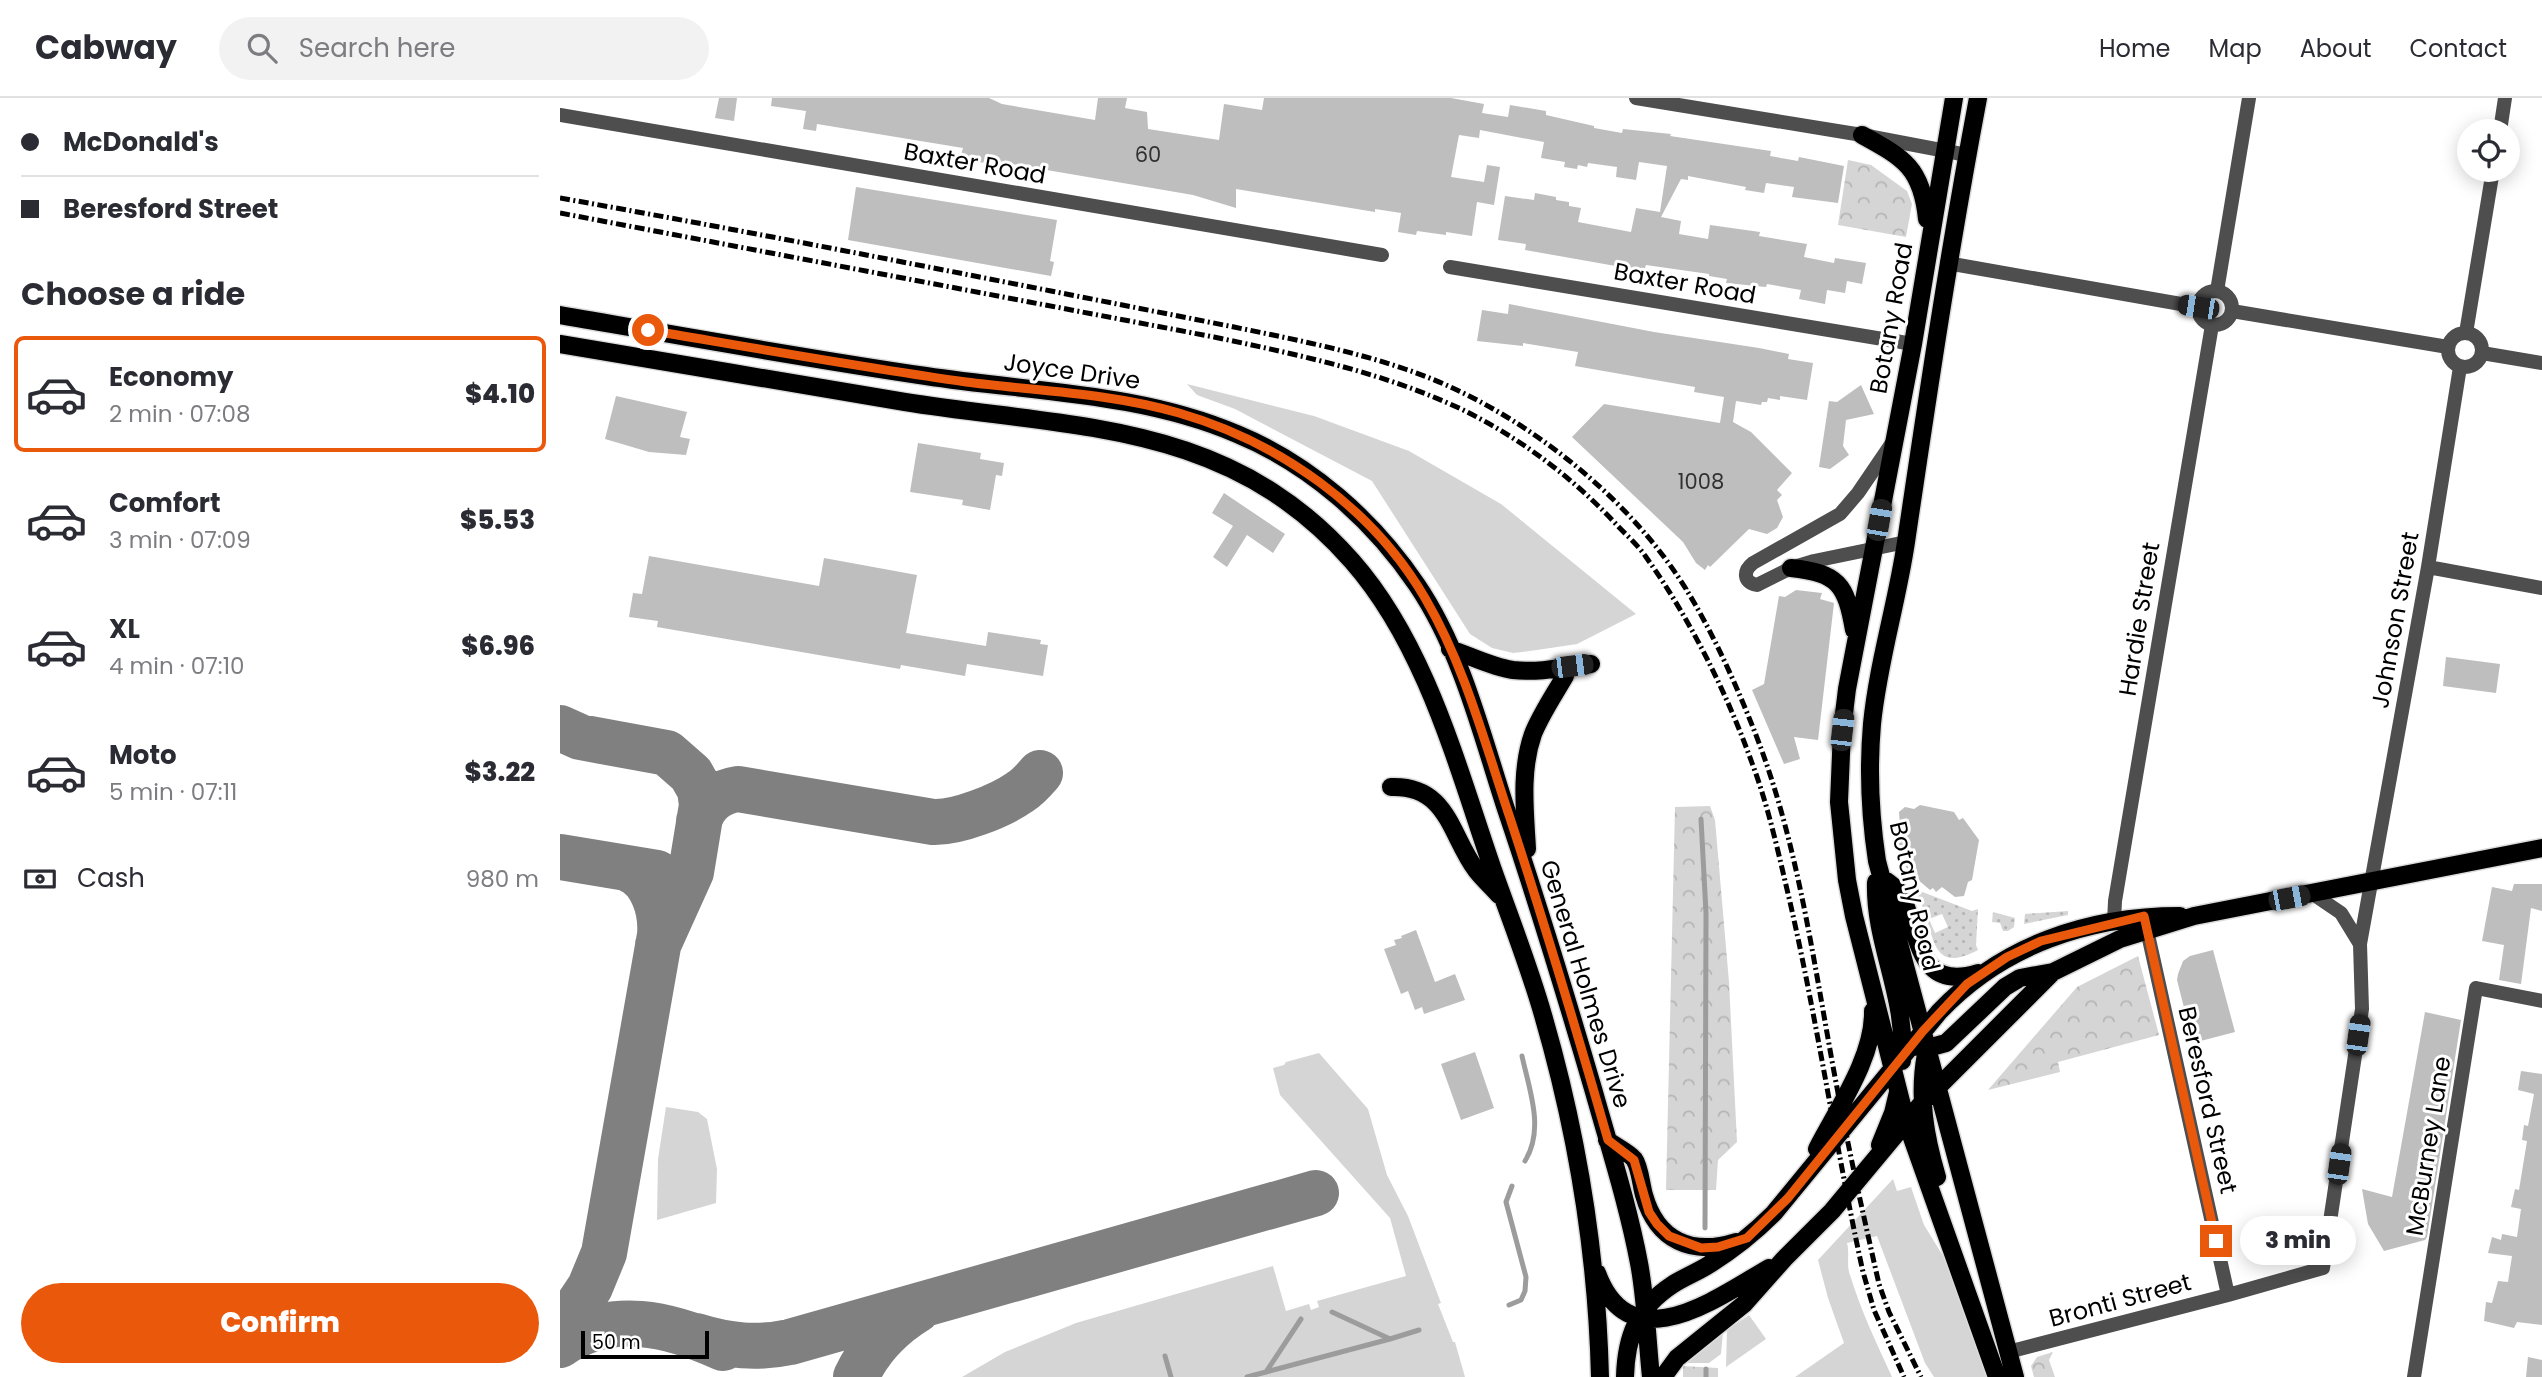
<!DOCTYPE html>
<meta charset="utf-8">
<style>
body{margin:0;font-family:Poppins,sans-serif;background:#f2f2f3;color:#2b2b33;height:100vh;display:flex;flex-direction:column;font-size:26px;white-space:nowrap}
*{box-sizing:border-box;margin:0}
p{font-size:23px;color:#7c7c81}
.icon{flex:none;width:38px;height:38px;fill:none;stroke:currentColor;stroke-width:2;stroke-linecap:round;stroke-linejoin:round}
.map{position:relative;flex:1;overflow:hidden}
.drawer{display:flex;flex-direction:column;background:#fff;width:560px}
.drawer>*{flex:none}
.hud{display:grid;align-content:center;height:154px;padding:0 21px;background:#fff}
.tools{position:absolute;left:1897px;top:21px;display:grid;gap:14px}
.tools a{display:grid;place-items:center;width:63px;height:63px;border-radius:50%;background:#fff;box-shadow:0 4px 18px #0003;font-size:35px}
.scale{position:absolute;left:21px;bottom:18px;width:128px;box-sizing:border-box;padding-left:7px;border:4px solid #000;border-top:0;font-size:19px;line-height:24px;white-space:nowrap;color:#000;-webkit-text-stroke:5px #fff;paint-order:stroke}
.end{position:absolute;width:32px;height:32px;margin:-16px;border:9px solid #ea580c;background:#fff;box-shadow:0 0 0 4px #fff}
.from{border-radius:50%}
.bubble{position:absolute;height:49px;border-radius:24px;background:#fff;box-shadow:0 4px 18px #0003;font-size:23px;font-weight:800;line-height:49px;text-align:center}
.car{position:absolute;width:21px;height:42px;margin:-21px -10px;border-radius:9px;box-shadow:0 0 5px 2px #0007;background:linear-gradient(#222 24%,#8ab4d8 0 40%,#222 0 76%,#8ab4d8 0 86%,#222 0)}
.hud b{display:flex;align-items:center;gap:24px;height:66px;font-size:26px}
.hud b+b{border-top:2px solid #e1e1e2}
.hud i{width:18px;height:18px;background:#2b2b33}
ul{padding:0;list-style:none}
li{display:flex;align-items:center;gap:21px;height:116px;margin:0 14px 10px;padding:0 7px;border:4px solid transparent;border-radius:10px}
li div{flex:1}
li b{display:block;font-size:26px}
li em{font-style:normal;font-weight:800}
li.selected{border-color:#ea580c}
li>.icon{width:63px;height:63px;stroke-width:1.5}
h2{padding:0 21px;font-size:32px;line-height:84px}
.pay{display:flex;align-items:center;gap:18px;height:77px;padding:0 21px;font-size:26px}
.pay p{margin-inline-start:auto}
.cta{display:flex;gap:14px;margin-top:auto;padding:14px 21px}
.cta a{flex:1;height:80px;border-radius:42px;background:#ea580c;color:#fff;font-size:28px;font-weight:800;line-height:80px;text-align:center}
header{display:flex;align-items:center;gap:42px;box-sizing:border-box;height:98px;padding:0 35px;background:#fff;border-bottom:2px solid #e1e1e2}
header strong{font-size:33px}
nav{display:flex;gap:38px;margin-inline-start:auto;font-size:24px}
.search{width:490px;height:63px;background:#f2f2f3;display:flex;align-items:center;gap:18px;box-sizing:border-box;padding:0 24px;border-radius:38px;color:#7c7c81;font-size:26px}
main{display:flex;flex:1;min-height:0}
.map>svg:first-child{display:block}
.grass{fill:#d5d5d5}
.forest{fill:url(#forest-crowns)}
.garden{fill:url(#garden-dots);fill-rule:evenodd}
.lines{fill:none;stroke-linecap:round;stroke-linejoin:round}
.stream{stroke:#9c9c9c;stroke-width:5}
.taxiway{stroke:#808080;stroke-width:46}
.building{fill:#bebebe}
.primary-casing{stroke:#dbdbdb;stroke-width:21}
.minor{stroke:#4e4e4e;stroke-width:14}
.tertiary{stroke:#4e4e4e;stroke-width:14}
.primary{stroke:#000;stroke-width:18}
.rail{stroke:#000;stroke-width:5;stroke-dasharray:10 3.5 2 3.5;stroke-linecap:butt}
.route{stroke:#ea580c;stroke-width:9}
.labels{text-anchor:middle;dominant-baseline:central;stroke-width:6;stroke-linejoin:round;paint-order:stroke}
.number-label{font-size:21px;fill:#303030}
.street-label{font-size:24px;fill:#000;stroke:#fff}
</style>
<header>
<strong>Cabway</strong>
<div class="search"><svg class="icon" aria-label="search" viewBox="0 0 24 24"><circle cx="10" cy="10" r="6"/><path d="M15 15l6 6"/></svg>Search here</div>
<nav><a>Home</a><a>Map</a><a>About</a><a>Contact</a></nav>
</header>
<main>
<section class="drawer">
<div class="hud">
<b><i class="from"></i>McDonald's</b>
<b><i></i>Beresford Street</b>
</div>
<h2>Choose a ride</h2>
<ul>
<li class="selected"><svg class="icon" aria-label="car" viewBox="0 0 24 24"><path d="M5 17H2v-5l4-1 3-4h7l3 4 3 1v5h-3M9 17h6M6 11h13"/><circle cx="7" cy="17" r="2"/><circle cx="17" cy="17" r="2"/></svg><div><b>Economy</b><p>2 min · 07:08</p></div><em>$4.10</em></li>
<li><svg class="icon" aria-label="car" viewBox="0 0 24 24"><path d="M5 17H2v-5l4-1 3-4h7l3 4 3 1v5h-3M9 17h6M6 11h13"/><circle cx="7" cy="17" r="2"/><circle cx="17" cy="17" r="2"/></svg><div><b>Comfort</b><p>3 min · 07:09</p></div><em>$5.53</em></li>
<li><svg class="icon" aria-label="car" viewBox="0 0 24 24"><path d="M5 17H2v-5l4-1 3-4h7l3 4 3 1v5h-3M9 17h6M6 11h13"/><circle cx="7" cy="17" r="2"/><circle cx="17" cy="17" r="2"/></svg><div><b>XL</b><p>4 min · 07:10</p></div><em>$6.96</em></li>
<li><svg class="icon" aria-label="car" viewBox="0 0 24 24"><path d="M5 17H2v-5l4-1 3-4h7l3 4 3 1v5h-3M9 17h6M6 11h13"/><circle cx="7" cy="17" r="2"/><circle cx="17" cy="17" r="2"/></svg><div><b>Moto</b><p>5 min · 07:11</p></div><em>$3.22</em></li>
</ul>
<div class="pay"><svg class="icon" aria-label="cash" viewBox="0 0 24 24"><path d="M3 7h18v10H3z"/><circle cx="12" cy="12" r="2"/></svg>Cash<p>980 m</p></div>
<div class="cta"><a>Confirm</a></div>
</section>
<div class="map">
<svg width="1982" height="1279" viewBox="0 0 1982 1279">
<defs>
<pattern id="forest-crowns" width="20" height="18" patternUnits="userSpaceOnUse" patternTransform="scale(1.75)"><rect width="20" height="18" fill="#d5d5d5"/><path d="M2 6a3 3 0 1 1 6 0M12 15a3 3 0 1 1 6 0" fill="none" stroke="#b5b5b5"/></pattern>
<pattern id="garden-dots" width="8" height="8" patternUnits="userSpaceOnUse" patternTransform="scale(1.75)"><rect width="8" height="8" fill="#d5d5d5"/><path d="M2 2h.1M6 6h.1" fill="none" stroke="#b5b5b5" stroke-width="1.8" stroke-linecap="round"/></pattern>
</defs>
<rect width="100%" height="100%" fill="#fff"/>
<!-- grass -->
<path class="grass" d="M627,286L754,318L849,353L941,406L1076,516L1017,546L977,552L953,555L932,550L910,536L812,383L675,311L637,297Z
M759,955L808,1011L827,1077L848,1118L881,1205L878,1206L893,1244H895L905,1279H402L445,1254L516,1225L713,1168L726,1213L749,1206L751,1212L759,1209L757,1203L846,1178L830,1120L720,997L713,970L724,967L726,964Z
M106,1009L138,1014L147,1021L157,1071L156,1105L97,1122L98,1061Z
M1333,1081L1337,1093L1351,1089L1364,1127L1388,1166L1428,1279H1374L1365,1265L1317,1138L1287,1145C1290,1156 1286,1167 1290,1177C1301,1213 1317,1246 1332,1279H1235L1284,1245L1268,1200L1258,1162Z
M1189,1217L1206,1241L1166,1269L1167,1232Z
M1163,1234L1161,1256L1149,1265H1125Z"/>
<!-- forest -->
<path class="forest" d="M1288,62L1311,67L1347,93L1352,106L1346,139L1278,127Z
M1150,708L1155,722L1169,884L1177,1044L1158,1062L1156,1092H1106L1115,709Z
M1578,858L1599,937L1498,964L1500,974L1428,992L1517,889Z
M1493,1254L1489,1262L1495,1279H1474L1471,1268L1477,1259Z
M1123,1268L1158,1270V1279H1123Z"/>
<!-- garden -->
<path class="garden" d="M1352,790L1412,813L1418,811L1416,847L1418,852C1376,874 1375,847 1365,815C1362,806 1357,798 1352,790ZM1382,816L1388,829L1375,835L1369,821Z
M1508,813V817L1464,826L1465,816Z
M1433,814L1455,820L1454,829L1448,833H1443L1440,825L1432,824Z"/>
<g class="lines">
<!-- stream -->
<path class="stream" d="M1141,721L1146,815L1145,1130
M962,958C969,991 985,1031 965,1063
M949,1207L961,1202L965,1193L966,1179L946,1104L952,1088
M830,1241L859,1232
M605,1258L611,1279
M1146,1271V1279
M706,1274L830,1241L772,1214
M687,1279L706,1274L741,1221"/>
<!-- taxiway -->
<path class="taxiway" d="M0,630L20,639L107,655L131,676L140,692L142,707L131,774L98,847
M139,723C145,704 158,694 178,691L373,724C397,725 440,708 460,694C468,689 474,682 480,675
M0,759L97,775
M0,1234L30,1189L44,1155L100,837C102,812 92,780 68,771
M136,1238C168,1248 197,1251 230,1244L756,1095
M0,1247C51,1211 110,1226 163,1250
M296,1279C309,1251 331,1228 357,1212"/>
</g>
<!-- building -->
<path class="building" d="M159,0H177L174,23L155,20Z
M212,0H429L442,6L535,22L538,0H567L565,10L587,14L588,31L659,42L664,6L702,12L704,0H891L924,6L922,15L948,19L950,7L986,13V17L1034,28V30L1062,35L1063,31L1111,36L1110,38L1211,53L1210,58L1238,63L1239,59L1284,68L1278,105L1232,99L1234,89L1206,85L1204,95L1185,92L1186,89L1128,78V82L1121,81L1101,119L1121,123L1119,136L1148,141L1150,127L1200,134L1199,138L1247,146L1244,159L1274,165L1275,160L1306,165L1302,186L1287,183L1285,195L1267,192L1265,206L1239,201L1241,192L1207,186L1206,189L1166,185L1167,181L1149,178V176L1086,167L1084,173L965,152L966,146L938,142L945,98L974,102L975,95L996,99V102L1009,104V108L1021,110L1018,124L1071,134L1076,110L1100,114L1107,68L1079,64L1076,82L1056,79L1057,69L1028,65L1027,69L1018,67L1017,71L1004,69L1005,64L981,60L984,44L920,32L919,40L899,37L891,79L924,84L927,67L940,69L934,107L917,104L912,138L886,134V137L857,133L856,137L838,134L841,115L815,111V114L676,91V110L633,97L446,65L399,64L403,50L257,26L256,33L243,31L246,13L211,8Z
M296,89L497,122L490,163L494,164L491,178L288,142Z
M949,206L1094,234L1199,250L1229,256L1228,261L1253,265L1247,302L1220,298V302L1208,300L1207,304H1202L1201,307L1176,303L1173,324L1191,334L1232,375L1217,392L1222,397L1217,402L1223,419L1217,430L1207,436L1189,431L1150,469L1148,467L1145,472L1136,465L1123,444L1012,339L1044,306L1160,325L1164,299L1134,294L1135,289L1015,268L1018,254L963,245V248L917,243L922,212L948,216Z
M1301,287L1314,316L1286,322L1283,348L1289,357L1270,371L1259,369L1269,303L1277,304Z
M56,298L127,314L120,339L130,341L126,357L89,354L45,341Z
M358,345L421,355L420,361L444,365L442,378L436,377L430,412L402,407L403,402L350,394Z
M664,395L725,436L713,455L687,437L667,469L653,459L673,428L652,415Z
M89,458L259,488L264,460L357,477L346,535L426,548L428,534L481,542L480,546L488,547L483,578L407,566L405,578L341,567L340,571L97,529L98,523L69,519L73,495L82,496Z
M1236,492L1262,495L1260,501L1274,505L1258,642L1234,639L1240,661L1224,666L1192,592L1204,586L1219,498L1225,499Z
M1886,559L1940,566L1936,595L1883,588Z
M1360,707L1394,714L1399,722L1403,720L1419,742L1412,782L1408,784L1404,798L1395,799L1382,789L1376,794L1373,790L1370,792L1350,775L1343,764L1341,751L1336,745L1339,742L1336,738L1343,733L1340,728L1339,714L1345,709L1354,711Z
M1954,786H1982V813L1971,810L1961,886L1939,882L1944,847L1922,843L1932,789L1952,793Z
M856,832L875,884L895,876L905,902L864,916L862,909L855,912L848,893L841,896L824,851L836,847L834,842L842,840L841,838Z
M1653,852L1675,934L1633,945L1617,882L1618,876L1623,863L1630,858Z
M1865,914L1901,922L1867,1139L1865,1142L1824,1153L1808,1126L1802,1091L1832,1099Z
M915,954L934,1010L901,1022L881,966Z
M1961,973L1982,976V1227L1957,1224L1954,1230L1924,1223L1926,1204L1932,1205L1938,1183L1948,1184L1952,1158L1928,1155L1932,1139L1941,1142L1942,1136L1957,1139L1961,1111L1951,1109L1955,1091L1959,1092L1967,1043L1962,1042L1964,1027L1968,1028L1974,996L1958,992Z
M1968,1259L1982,1262V1279H1966Z"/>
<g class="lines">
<!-- primary casing -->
<g class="primary-casing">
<path id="primary" d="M1394,0L1353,246L1287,591L1282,632L1279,704L1287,782L1294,818L1346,1023L1437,1279
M1418,0C1390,148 1368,295 1346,444C1337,505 1318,565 1312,626C1308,672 1310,717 1317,763L1455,1279
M1302,37C1344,60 1362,70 1367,121
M0,217C122,238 243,260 366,278C469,294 579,294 677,336C750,366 813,422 857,487C901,552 921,634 945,708C977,803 1006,898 1034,994C1050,1051 1068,1107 1079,1165C1086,1202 1087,1241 1091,1279
M0,246C115,265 230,285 345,304C514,331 668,322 792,463C866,547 897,668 933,772C950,820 969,868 983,917C1017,1034 1037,1157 1040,1279
M1231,470C1278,475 1286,486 1294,532
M890,551C911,558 932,569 953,572C979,575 1006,569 1031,566
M831,689C888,687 890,737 916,772C923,781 931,788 939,797
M967,751C965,713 960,673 973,636C981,616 994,597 1005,578
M1322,780C1328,784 1335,789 1339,794C1361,830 1353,895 1418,875
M1316,784C1314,845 1347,898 1342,963
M1358,949L1375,948L1386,945L1445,889L1460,880L1493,874
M1366,956C1358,999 1365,1038 1377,1079
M1047,1042C1055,1048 1068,1054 1074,1061C1080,1069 1081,1087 1084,1097C1097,1143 1132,1158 1176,1144
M1320,1047L1333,1015L1338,994
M1257,1051C1278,1010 1314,959 1313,913
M1037,1175C1070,1265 1157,1200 1209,1170
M1065,1279C1066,1239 1077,1210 1112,1187C1124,1179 1138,1174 1150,1166C1174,1151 1195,1134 1214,1115L1379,914C1442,847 1529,818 1620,818
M1103,1279L1117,1260L1184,1206L1224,1161L1272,1113L1362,1005L1493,874L1560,841L1634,818L1982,750"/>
</g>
<!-- minor -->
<path class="minor" d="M0,17L822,157
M1940,33L1945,0
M1387,165L1638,209
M890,169L1353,246
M1657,193L1689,0
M1638 210a17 17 0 1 1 34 0a17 17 0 1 1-34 0Z
M1672,213L1888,249
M1888 252a17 17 0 1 1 34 0a17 17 0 1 1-34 0Z
M1906,235L1933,72
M1922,255L1982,265
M1332,345L1298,395L1280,416L1193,465C1183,473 1183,484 1197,487L1231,470L1254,463L1346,444
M1868,469L1982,490
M1753,796L1781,815L1800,846
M1585,823L1668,1197
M1554,824L1555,803L1652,227
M1448,1254L1668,1197L1763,1170L1802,911L1800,846L1868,469L1900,269
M1854,1279L1916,890L1982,903"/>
<!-- tertiary -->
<path class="tertiary" d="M1076,0L1302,37L1407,57"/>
<!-- primary -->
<use href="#primary" class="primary"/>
<!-- rail -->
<path class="rail" d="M0,100C164,129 328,161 491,193C552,205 613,217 674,229C732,241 789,252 845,271C953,307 1066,394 1126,491C1153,535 1175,584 1194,632C1234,733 1250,840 1269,946C1283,1026 1301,1107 1319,1186L1329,1214L1361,1279
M0,115L654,239C739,257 822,274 901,311C959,339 1012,379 1056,426C1066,437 1078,447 1086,459C1129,519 1167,595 1192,665C1209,710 1219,758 1230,804C1258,927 1276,1051 1303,1174L1314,1212L1344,1279"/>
</g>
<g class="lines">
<!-- route -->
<path class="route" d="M88,232C194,250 300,269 406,284C477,293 550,295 619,315C719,344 812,409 865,500C905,568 925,646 950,720C985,827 1017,934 1048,1042L1074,1062L1089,1114L1097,1126L1109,1138L1141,1150L1158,1149L1187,1140L1228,1100L1363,933L1407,886L1447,859L1481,843L1584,818L1656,1143"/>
</g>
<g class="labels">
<!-- number labels -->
<g class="number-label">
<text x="588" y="56">60</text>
<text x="1141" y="383">1008</text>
</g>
<!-- street labels -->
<g class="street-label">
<text transform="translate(415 65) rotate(10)">Baxter Road</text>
<text transform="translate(1125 185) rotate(10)">Baxter Road</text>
<text transform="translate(1331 220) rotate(-80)">Botany Road</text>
<text transform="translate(512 273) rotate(8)">Joyce Drive</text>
<text transform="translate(1579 521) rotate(-81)">Hardie Street</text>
<text transform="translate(1835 522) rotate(-80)">Johnson Street</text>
<text transform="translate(1355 798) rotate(77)">Botany Road</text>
<text transform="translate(1026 886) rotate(73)">General Holmes Drive</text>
<text transform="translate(1648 1002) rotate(77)">Beresford Street</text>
<text transform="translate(1868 1048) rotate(-81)">McBurney Lane</text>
<text transform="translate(1560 1202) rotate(-15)">Bronti Street</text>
</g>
</g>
</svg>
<div class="tools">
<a><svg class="icon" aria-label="locate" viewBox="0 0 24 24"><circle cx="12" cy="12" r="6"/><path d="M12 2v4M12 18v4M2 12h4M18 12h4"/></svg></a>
</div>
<div class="scale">50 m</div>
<i class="end from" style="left:88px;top:232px"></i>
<i class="end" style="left:1656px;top:1143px"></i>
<div class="bubble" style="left:1680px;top:1118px;width:116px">3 min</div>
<i class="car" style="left:1638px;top:209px;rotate:279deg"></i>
<i class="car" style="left:1319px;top:422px;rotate:10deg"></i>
<i class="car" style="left:1012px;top:568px;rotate:83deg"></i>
<i class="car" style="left:1282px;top:632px;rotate:7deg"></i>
<i class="car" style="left:1729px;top:800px;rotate:79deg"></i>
<i class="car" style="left:1798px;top:937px;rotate:8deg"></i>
<i class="car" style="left:1779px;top:1066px;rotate:8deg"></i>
</div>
</main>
